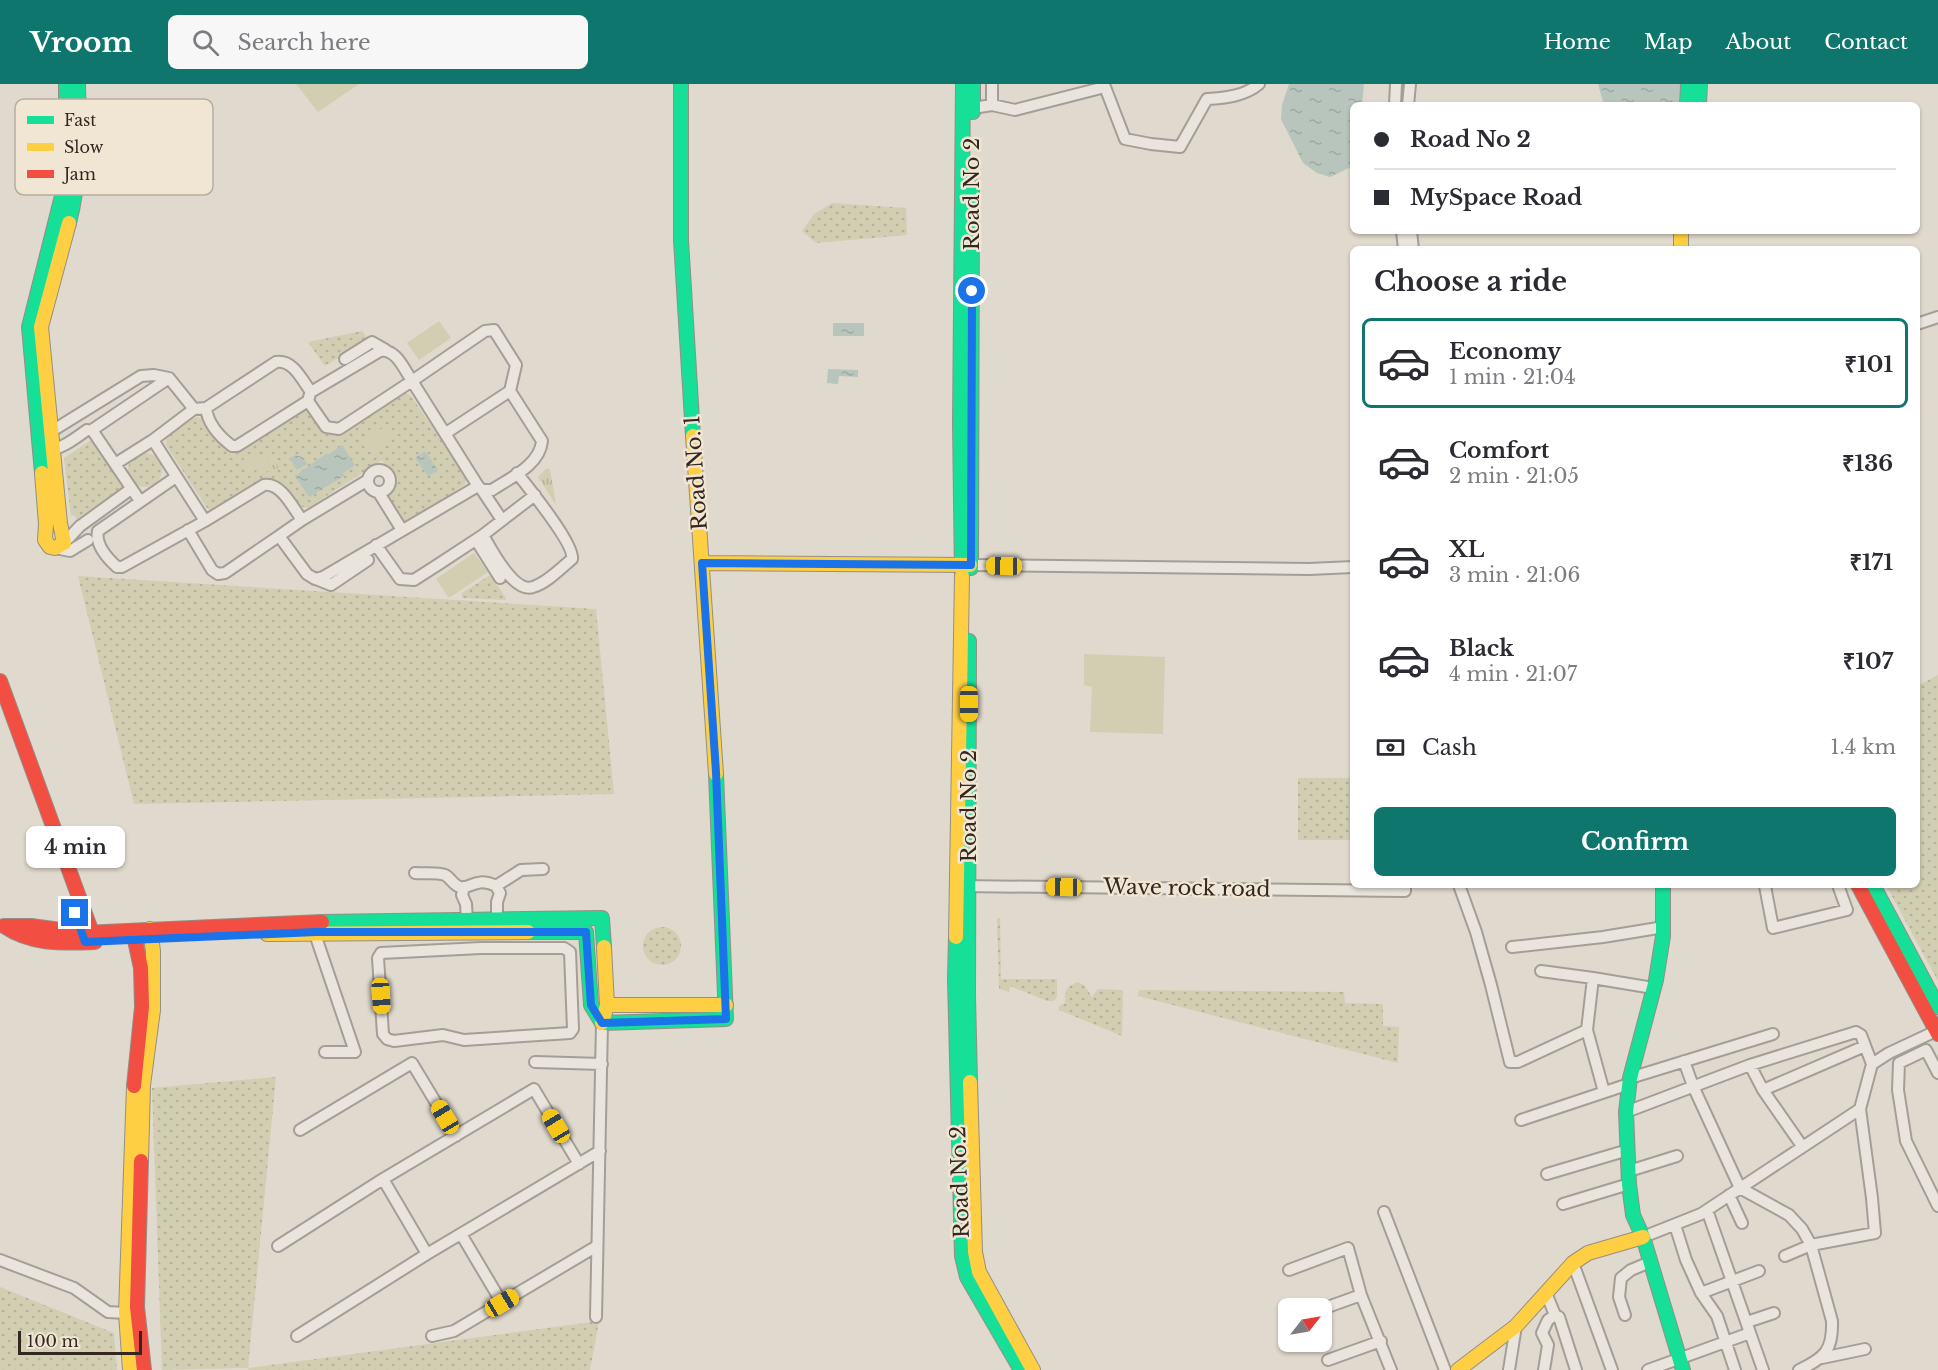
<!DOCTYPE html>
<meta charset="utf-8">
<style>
body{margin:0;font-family:"Libre Baskerville",serif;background:#f7f7f7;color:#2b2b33;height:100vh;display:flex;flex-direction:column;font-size:22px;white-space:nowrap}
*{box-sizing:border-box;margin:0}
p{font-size:20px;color:#7c7c81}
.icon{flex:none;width:33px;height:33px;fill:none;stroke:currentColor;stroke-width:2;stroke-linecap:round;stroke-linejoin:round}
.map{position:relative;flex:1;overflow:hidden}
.details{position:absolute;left:1350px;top:162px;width:570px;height:642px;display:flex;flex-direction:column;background:#fff;border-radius:9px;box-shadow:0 2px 4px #0004}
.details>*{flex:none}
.guide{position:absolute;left:1350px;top:18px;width:570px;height:132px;border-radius:9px;box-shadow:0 2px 4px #0004;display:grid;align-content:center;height:132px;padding:0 24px;background:#fff}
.needle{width:39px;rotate:59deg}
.fabs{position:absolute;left:1278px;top:1214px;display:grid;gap:12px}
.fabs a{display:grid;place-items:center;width:54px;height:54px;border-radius:9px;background:#fff;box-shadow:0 2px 4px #0004;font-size:30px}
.scale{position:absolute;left:18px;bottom:15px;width:124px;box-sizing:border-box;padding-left:6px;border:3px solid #332720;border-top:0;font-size:16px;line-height:21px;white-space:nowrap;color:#332720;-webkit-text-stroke:4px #f1e5d4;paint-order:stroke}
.end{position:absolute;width:27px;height:27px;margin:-14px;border:8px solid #1a73e8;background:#fff;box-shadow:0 0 0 3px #fff}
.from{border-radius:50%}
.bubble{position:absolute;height:42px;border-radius:9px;background:#fff;box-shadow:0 2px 4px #0004;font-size:20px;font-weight:700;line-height:42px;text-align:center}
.car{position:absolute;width:18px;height:36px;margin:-18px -9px;border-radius:8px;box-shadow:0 0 4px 2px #0007;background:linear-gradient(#f5c518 24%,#345 0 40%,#f5c518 0 76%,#345 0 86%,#f5c518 0)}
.guide b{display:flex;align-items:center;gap:21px;height:57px;font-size:22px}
.guide b+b{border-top:2px solid #e1e1e2}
.guide i{width:15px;height:15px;background:#2b2b33}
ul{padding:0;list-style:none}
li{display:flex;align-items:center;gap:18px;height:90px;margin:0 12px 9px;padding:0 12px;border:3px solid transparent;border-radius:9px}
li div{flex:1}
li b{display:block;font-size:22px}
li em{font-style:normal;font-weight:700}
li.on{border-color:#0f766e}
li>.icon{width:54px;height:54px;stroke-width:1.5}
h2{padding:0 24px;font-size:27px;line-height:72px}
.pay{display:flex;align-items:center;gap:15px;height:66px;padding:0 24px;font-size:22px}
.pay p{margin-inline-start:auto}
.button{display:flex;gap:12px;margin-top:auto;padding:12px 24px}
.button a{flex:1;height:69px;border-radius:9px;background:#0f766e;color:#fff;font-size:24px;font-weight:700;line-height:69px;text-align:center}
header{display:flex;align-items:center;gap:36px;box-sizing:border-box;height:84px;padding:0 30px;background:#0f766e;color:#fff}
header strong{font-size:28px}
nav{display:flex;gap:33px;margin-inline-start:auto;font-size:21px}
.search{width:420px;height:54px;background:#f7f7f7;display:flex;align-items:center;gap:15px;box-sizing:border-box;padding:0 21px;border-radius:9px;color:#7c7c81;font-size:22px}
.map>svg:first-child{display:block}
.grass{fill:url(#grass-dots)}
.park{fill:url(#park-tufts)}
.pitch{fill:#d1ceb2}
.water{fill:url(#water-ripples)}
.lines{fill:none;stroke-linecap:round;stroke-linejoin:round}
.street-casing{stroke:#a59e96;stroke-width:14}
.fast-casing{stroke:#958e86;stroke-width:16}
.slow-casing{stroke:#958e86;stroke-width:16}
.jam-casing{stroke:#958e86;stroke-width:16}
.street{stroke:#e9e5dd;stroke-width:10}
.fast{stroke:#16e098;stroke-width:14}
.slow{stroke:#ffcf43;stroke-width:14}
.jam{stroke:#f24e42;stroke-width:14}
.route{stroke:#1a73e8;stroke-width:8}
.labels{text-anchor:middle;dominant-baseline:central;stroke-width:5;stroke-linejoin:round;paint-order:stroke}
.street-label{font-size:21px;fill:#332720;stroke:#f1e5d4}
.key{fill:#f1e5d4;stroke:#b8ac9e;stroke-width:1.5}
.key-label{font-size:16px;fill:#332720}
</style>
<header>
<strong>Vroom</strong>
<div class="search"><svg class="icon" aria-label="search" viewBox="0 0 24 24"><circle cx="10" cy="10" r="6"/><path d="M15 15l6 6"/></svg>Search here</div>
<nav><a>Home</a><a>Map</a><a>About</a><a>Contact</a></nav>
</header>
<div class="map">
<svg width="1938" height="1286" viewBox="0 0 1938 1286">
<defs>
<pattern id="grass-dots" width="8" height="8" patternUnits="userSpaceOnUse" patternTransform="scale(1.5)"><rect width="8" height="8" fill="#d1ceb2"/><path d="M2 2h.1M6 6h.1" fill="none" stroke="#b4b199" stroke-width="1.8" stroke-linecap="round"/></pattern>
<pattern id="park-tufts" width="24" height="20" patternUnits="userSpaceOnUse" patternTransform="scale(1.5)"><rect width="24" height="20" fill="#d1ceb2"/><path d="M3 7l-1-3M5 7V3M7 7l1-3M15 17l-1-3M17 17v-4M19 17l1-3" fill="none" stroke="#b4b199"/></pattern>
<pattern id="water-ripples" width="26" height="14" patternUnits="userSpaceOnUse" patternTransform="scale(1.5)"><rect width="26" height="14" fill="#b7c5bc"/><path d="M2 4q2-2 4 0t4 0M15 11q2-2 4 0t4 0" fill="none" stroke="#9ea9a1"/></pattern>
</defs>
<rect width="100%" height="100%" fill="#e0d9cd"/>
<!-- grass -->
<path class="grass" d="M832,119L906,124L907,151L816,159L802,147L814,130Z
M362,247L368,255L325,282L308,258Z
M404,308L411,312L467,394L465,400L411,438L404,437L389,414L388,408L396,398L382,376L308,424L298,422C290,411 286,399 271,396L213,428L207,424L166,361L167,352L171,349L196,333L207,336L223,361L227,364L302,326C318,330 317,356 338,350Z
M91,356L122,403L77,435L74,431L71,432L64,374Z
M128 386a17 17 0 1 1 34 0a17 17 0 1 1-34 0Z
M490,491L506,514V516L462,514V509Z
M78,492L596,525L614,710L134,720Z
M1938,591V897L1886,801H1917V602Z
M1298,694H1353V756H1298Z
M997,834H1000L1001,895H1057V913L1054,917H1047L1010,902L1009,908L999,905Z
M643 862a19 19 0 1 1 38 0a19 19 0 1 1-38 0Z
M1078,898L1085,902L1092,913L1098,905L1123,906L1122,952L1059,926V922L1065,919C1065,907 1066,902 1078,898Z
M1139,906L1344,908L1345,919L1383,920V942L1399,943L1398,979L1138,912Z
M276,993L248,1284L599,1237L590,1286H249L247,1284L162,1286L152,1004Z
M0,1203L114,1249L117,1286H0Z"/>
<!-- park -->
<path class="park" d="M247,370L258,375L266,372L270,377L277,379L278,384L265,388L258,384L251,390H248L246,388L247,379L243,376Z
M546,385H550L556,421L538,393Z"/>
<!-- pitch -->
<path class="pitch" d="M296,0H359L318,28Z
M439,237L451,254L419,276L407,259Z
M387,341L396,353L373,368L364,356Z
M474,469L488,488L449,514L436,495Z
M1084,570L1165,573L1163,650L1090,648L1092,603L1084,601Z"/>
<!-- water -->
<path class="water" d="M1289,0H1364L1362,21H1353V82L1330,93L1317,89L1303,79L1281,35L1282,21Z
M1598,0H1680L1679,21H1604Z
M833,239H864V252H833Z
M828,285L858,286V293L839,292L838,300L827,299Z
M342,361L355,381L343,389L344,392L309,413L295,392L327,369L329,370Z
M425,367L438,386L428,392L415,374Z
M295,371L302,373L307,380L297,386L290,375Z"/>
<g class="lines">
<!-- street casing -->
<g class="street-casing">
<path id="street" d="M992,0V21
M1395,21L1396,0
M1408,21L1410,0
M973,24L992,21L1015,26L1105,3L1125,55L1151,60L1180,63L1207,15C1225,14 1245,12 1259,0
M1402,147L1404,165
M1411,147L1413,165
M1917,240L1938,233
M345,275L372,258L386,266
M308,317L326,343L339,345L412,297L478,402L482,406H492C510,394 540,381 542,357L510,307
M206,324C208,340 220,353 232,362H237L308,317L310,310
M194,325L206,324L276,278C293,275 302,296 311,308L380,267C396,264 404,285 412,297L485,247L494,246L516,281L510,307L446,349
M52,347L141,292L154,291L169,294L194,325L153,356L205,437
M46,367C62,365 74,355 87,346
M115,380L153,356
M368 397a11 11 0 1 1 22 0a11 11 0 1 1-22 0Z
M176,393L98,447C95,461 107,474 117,483H122L205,437L264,401C281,398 293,424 302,436L368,396
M482,406L502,436
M379,409L402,446
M140,417L92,346L169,294
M188,446L212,486L218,490L225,489L279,452L307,490L315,495L323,493L478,402
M483,451C491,465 514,510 533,503C547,499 561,484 572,475C575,461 528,403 517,389
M279,452L302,436
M476,456L500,494
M64,459L80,442L131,405
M376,461L400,495L414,496L442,478L483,451L535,411
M55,464L70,467L88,456
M971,481L1309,485L1353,483
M316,495L331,501L368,476
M415,789C423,790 437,788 445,791C450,793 453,801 460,803C470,806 475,792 496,802L521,786L543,785
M1459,801L1476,848L1491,901L1510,978H1518L1587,946
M496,802L500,809L497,818V836
M961,802L1405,807V801
M1765,802L1773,844L1847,826L1838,801
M464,803L462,811L466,820L467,836
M316,848L317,856L355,968H325
M1512,863L1603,853L1664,843
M481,864H564L570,868L573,945L570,949L464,956L443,951L394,957L387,955L383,950L378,874L381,869Z
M1541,887L1593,894
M1684,977L1693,1002L1740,1104L1789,1131L1802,1145L1811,1161L1832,1237C1833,1266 1825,1274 1799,1286
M535,978L602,980
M1750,981L1763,1006L1802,1062
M1938,989L1926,966L1899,979L1898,1006L1906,1057L1938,1122
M1630,994L1773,950
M1763,1006L1865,962
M1604,1008L1587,946L1593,894L1653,904
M1626,1028L1750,981L1856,948L1861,951L1872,980
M1521,1036L1629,1000
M300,1046L412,979L456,1052
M1629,1087L1677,1072
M1547,1090L1628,1066
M383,1095L427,1170
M1729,1111L1742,1139
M1563,1120L1629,1100
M1707,1126L1763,1286
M1384,1128L1445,1286
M1675,1141L1686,1176L1701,1209L1717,1232L1735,1286
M461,1150L502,1219
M1643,1153L1701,1130L1860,1025
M278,1162L383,1095L534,1005L579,1080
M1785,1172L1811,1161L1875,1149L1872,1114L1860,1025L1872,980L1889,969L1936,947
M0,1176L74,1204L108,1228L126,1229
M1573,1179L1612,1286
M1289,1186L1348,1164L1361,1211L1391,1286
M1546,1209L1555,1231L1559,1233L1576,1286
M1701,1209L1759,1187
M1322,1225L1361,1211
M1625,1231L1619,1213L1621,1194L1631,1186L1650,1178
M596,1233L602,939
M1747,1238L1774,1229
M297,1252L427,1170L600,1067
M432,1252L454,1247L597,1162
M1822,1274L1865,1265
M1328,1276L1381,1257
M1509,1286L1516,1242
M1544,1286L1548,1261L1542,1249L1548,1236L1555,1231
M1648,1286L1750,1249"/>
</g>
<!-- fast casing -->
<g class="fast-casing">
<path id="fast" d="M681,0V156L693,352
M973,0V28
M1687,21L1688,0
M1699,21L1700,0
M69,139C81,93 79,47 78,0
M42,389L29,243L66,96V0
M971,484L972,101
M962,492L960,339L963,0
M969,557L968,912L970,998
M1663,801V852L1656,896L1630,994L1626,1028L1629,1100L1633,1131L1643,1153L1683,1286
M1873,801L1938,923
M322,838L602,834L604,863
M528,848H586L591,921L602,939
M956,853L955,895L962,1172L967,1193L1021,1286
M602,939L726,935L716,690"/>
</g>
<!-- slow casing -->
<g class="slow-casing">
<path id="slow" d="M1681,147V165
M693,352L716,690
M42,389L46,440L45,456L50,463L55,464L64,459L60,439L41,243L69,139
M702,479L970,481
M267,850L528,848
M956,853L962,492
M607,921H726
M602,939L607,921L604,863
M970,998L975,1168L979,1188L1033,1286
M141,1077L143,1001L153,926V867L150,845
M130,1286L126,1229L134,1002
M1458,1286L1516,1242L1573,1179L1588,1169L1643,1153"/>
</g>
<!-- jam casing -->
<g class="jam-casing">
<path id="jam" d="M0,597L95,857
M1858,801L1938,950
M4,842H31L83,849L322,838
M4,842C32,861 62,859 95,858
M133,847L141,884L142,923L134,1002
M141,1077L137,1223L144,1286"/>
</g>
<!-- street -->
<use href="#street" class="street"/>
<!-- fast -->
<use href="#fast" class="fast"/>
<!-- slow -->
<use href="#slow" class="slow"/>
<!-- jam -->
<use href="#jam" class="jam"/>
</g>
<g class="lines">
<!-- route -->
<path class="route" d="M75,829L85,858L316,848H586L591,921L602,939L726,935L716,688L702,479L971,481L972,207"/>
</g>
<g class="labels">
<!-- street labels -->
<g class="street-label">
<text transform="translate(972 110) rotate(-90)">Road No 2</text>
<text transform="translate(696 389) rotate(-94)">Road No. 1</text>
<text transform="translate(969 722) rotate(-90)">Road No 2</text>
<text transform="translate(1187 804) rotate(1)">Wave rock road</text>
<text transform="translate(960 1098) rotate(-92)">Road No.2</text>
</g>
</g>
<!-- legend -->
<rect x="15" y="15" width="198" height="96" rx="9" class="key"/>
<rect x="27" y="32" width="27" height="8" fill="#16e098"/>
<rect x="27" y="59" width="27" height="8" fill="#ffcf43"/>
<rect x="27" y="86" width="27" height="8" fill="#f24e42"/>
<g class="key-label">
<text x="64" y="42">Fast</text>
<text x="64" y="69">Slow</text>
<text x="64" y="96">Jam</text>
</g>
</svg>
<div class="fabs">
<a><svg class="needle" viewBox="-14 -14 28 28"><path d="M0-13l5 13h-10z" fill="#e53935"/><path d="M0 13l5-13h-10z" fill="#7c7c81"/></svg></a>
</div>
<div class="scale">100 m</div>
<i class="end from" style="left:972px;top:207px"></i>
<i class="end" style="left:75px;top:829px"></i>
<div class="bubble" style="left:26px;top:742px;width:99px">4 min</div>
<i class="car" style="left:1004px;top:482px;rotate:271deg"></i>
<i class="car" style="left:969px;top:620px;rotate:180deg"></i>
<i class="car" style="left:1064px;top:803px;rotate:271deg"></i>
<i class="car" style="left:381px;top:912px;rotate:176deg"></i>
<i class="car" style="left:445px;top:1033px;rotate:329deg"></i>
<i class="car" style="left:556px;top:1042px;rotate:329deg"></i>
<i class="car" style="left:502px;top:1219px;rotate:59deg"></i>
<div class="guide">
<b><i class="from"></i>Road No 2</b>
<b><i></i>MySpace Road</b>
</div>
<section class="details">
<h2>Choose a ride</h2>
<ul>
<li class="on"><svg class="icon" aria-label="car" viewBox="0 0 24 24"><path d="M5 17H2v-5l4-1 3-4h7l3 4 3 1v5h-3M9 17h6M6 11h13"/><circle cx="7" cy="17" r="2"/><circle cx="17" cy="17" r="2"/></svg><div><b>Economy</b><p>1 min · 21:04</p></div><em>₹101</em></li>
<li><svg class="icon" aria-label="car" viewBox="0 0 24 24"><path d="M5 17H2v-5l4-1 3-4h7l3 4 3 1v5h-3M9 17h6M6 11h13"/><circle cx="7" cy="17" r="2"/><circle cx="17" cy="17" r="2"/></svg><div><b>Comfort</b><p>2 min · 21:05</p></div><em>₹136</em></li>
<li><svg class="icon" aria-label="car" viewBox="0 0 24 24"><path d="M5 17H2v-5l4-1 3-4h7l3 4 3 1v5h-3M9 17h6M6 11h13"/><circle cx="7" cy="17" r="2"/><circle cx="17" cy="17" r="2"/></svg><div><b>XL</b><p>3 min · 21:06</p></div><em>₹171</em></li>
<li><svg class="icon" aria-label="car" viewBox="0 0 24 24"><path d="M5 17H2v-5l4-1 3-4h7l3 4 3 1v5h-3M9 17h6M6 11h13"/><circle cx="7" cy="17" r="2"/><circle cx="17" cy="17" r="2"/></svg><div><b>Black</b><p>4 min · 21:07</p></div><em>₹107</em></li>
</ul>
<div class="pay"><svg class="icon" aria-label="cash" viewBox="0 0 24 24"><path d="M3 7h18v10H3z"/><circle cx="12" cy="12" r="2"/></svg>Cash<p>1.4 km</p></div>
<div class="button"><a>Confirm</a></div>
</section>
</div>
